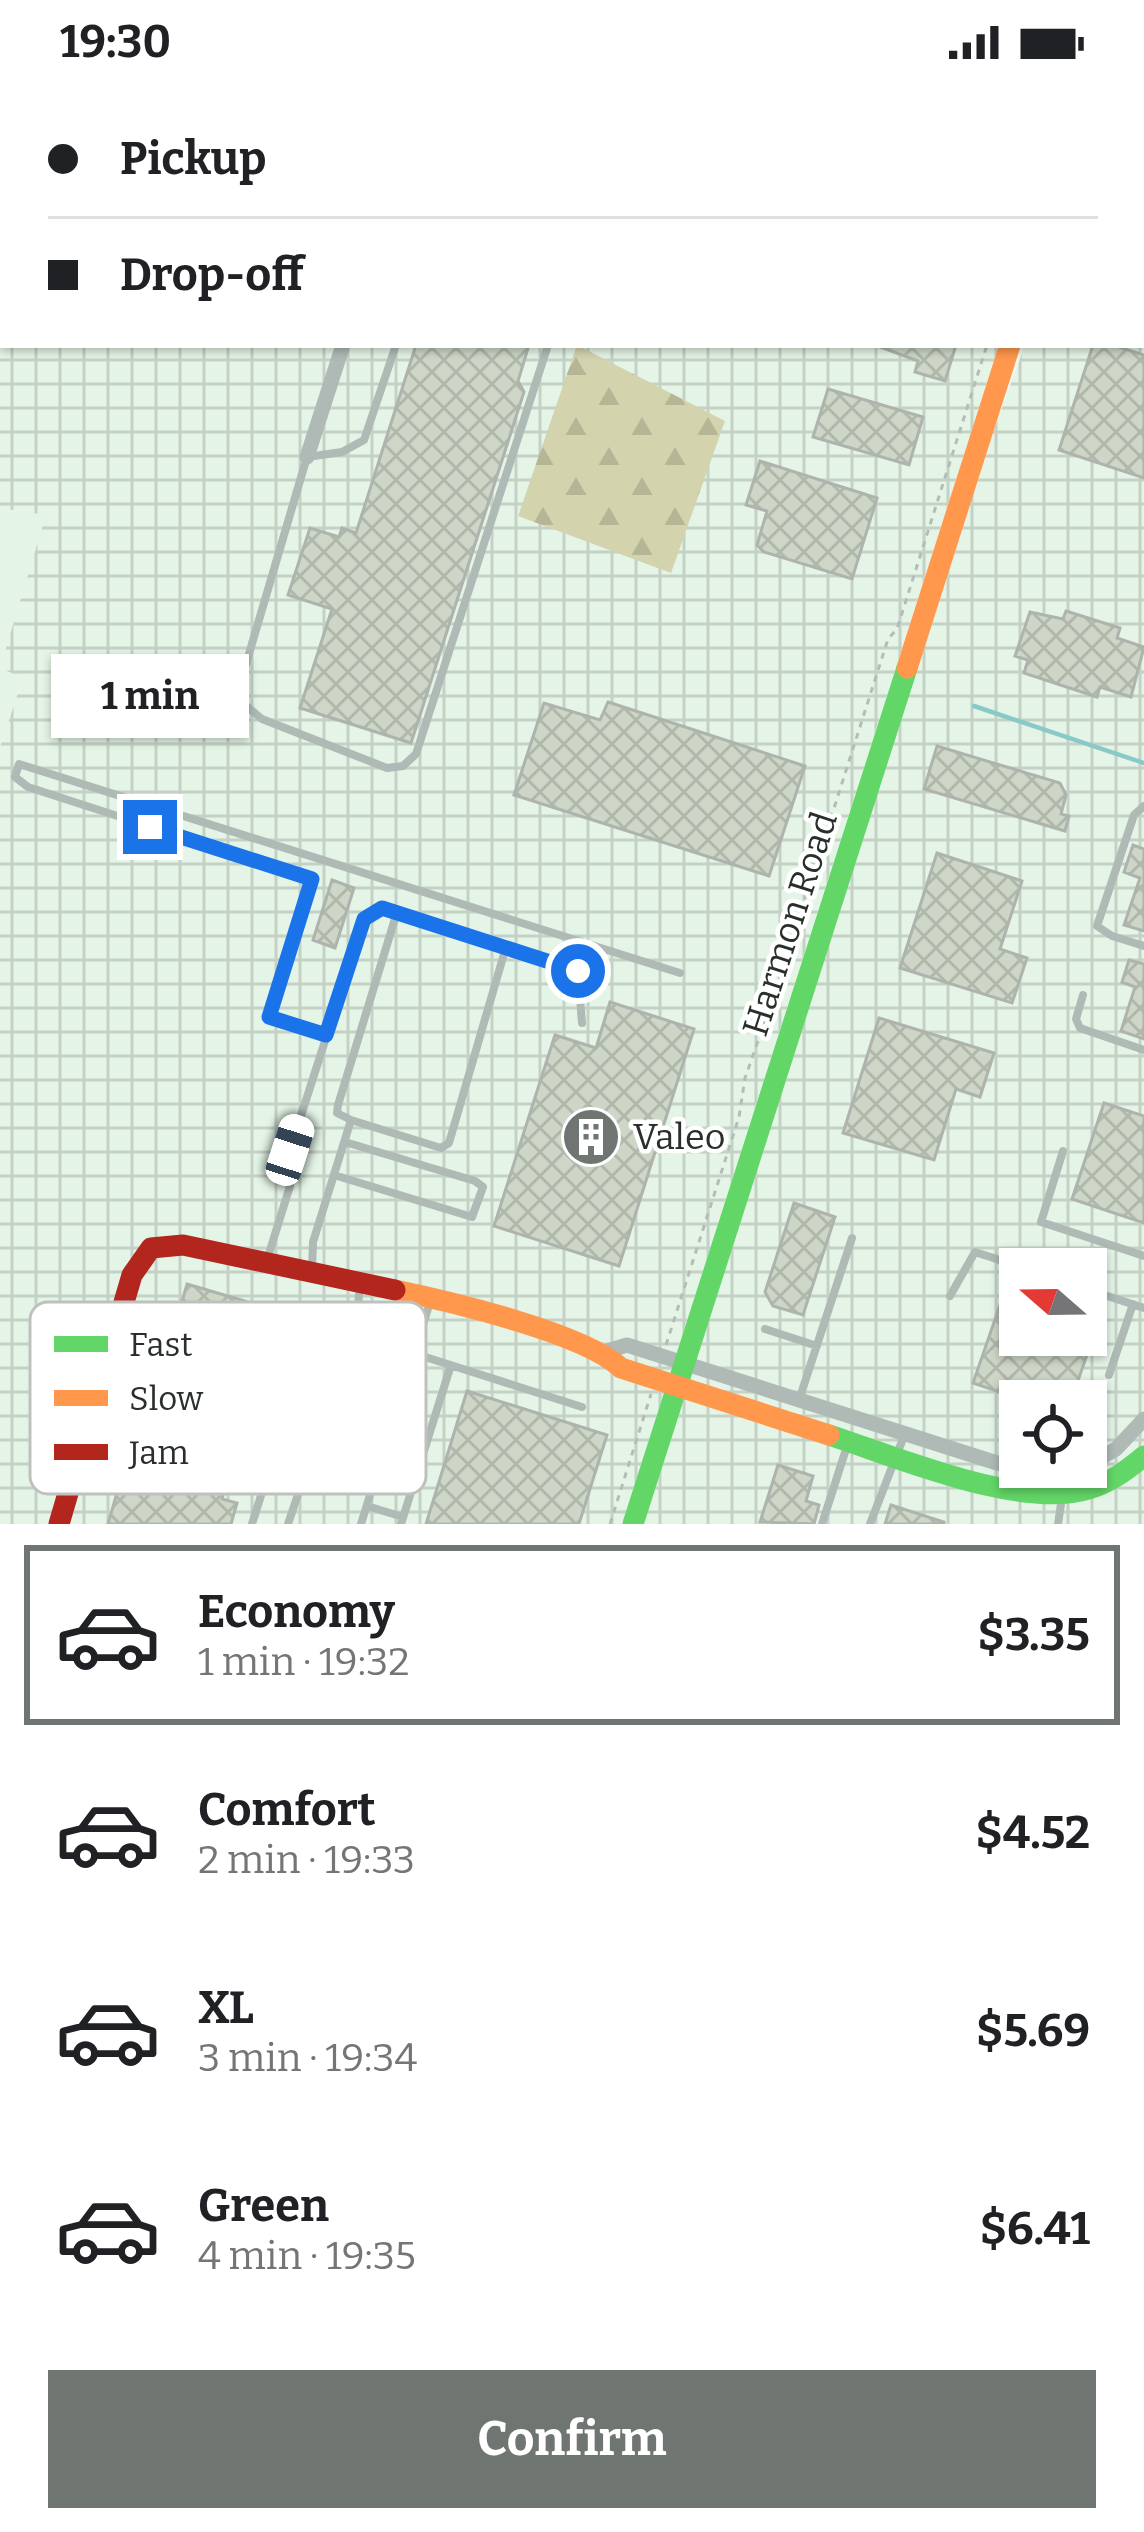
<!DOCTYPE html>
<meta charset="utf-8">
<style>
body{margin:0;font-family:Bitter,serif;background:#f2f2f2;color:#202124;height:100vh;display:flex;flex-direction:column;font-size:45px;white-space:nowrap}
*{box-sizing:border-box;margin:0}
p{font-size:39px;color:#757577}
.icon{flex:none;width:66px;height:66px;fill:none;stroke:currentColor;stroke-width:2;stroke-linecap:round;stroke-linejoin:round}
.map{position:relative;height:1440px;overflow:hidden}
.sheet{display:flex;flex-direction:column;background:#fff;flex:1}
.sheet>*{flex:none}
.banner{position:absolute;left:0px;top:0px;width:1146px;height:264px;box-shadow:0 3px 9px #0004;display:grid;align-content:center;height:264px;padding:0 48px;background:#fff}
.needle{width:78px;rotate:290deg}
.tools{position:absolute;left:999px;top:1164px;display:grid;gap:24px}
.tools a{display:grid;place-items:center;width:108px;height:108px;border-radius:0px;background:#fff;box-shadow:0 3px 9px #0004;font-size:60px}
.end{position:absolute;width:54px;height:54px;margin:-27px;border:15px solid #1a73e8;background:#fff;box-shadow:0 0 0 6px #fff}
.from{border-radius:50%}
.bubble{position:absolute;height:84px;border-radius:0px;background:#fff;box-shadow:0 3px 9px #0004;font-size:39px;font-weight:700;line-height:84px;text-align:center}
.car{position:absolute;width:36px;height:72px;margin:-36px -18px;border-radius:15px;box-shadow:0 0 9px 3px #0007;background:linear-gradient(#fff 24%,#345 0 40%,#fff 0 76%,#345 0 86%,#fff 0)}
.banner b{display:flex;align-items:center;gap:42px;height:114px;font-size:45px}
.banner b+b{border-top:3px solid #e0e0e0}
.banner i{width:30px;height:30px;background:#202124}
ul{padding:21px 0 0;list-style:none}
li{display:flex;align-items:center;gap:36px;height:180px;margin:0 24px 18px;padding:0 24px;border:6px solid transparent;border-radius:0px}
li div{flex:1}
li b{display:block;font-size:45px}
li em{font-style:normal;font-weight:700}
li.on{border-color:#6f7570}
li>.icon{width:108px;height:108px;stroke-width:1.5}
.cta{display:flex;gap:24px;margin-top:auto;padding:24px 48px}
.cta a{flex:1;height:138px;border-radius:0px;background:#6f7570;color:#fff;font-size:48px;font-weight:700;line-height:138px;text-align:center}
.status{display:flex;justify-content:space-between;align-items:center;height:84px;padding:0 60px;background:#fff;direction:ltr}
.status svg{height:33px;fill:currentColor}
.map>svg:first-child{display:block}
.built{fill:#e4f5e7}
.industrial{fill:url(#industrial-grid);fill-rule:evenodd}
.forest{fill:url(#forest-firs)}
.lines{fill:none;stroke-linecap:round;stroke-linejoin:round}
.stream{stroke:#89c9c8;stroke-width:4.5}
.building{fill:url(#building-cross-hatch);stroke:#afb3ad;stroke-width:3}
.path{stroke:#b4bcb7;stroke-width:3;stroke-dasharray:6 6;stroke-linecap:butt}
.lane{stroke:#afbab6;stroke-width:8}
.street{stroke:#afbab6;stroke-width:15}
.fast{stroke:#63d668;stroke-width:21}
.slow{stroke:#ff974d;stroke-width:21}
.jam{stroke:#b3261e;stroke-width:21}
.route{stroke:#1a73e8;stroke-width:15}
.labels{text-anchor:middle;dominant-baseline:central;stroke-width:9;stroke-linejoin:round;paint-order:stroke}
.street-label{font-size:36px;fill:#292f2a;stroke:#fff}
.poi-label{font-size:36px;fill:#292f2a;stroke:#fff;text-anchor:start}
.key{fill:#fff;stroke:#bfc1bf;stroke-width:3}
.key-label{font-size:33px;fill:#292f2a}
</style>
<div class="status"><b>19:30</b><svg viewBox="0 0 49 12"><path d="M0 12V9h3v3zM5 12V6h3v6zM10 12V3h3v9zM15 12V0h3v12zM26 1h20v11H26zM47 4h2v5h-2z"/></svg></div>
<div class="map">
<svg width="1144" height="1440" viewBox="0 0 1144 1440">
<defs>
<pattern id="industrial-grid" width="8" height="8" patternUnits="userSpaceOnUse" patternTransform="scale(3)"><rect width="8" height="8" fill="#e4f5e7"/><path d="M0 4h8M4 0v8" fill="none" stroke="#c4d2c6"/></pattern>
<pattern id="forest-firs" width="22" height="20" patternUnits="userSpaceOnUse" patternTransform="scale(3)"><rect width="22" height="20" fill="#d3d4ae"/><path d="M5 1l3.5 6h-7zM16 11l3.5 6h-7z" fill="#b5b696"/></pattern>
<pattern id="building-cross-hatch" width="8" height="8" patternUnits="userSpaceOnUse" patternTransform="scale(3)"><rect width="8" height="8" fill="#cdd6c7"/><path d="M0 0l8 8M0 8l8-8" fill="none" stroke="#b0b8ab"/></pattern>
</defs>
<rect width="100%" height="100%" fill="#f0f8f1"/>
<!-- built -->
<path class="built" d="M0,424L47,430L0,584L23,594L0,663Z"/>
<!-- industrial -->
<path class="industrial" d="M0,0L564,3H3V261H999L622,1440H0V663L23,594L0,584L46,431L0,424Z
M649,0H1075V3Z
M1144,193V1440H644L984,373L1025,261H1143ZM1020,1185H1086V1251H1020ZM1020,1317H1086V1383H1020Z"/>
<!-- forest -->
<path class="forest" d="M577,261L725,337L671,489L518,432Z"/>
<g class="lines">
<!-- stream -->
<path class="stream" d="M974,622L1144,679"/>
</g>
<!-- building -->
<path class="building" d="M416,261H529L518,297L524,308L411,659L300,624L332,525L288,511L310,444L339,453L342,444L356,449Z
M875,261H956L945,297L915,288L918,277Z
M1093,261H1113L1144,271V394L1059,366Z
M828,305L923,333L909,381L813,353Z
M760,377L877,414L852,495L764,468L757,461L767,427L746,421Z
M1066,527L1120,544L1117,554L1144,563L1131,613L1100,603L1097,613L1024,589L1028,576L1015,572L1030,528L1063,535Z
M608,618L805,682L769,792L514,711L544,619L600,636Z
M937,662L1060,699L1066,711L1061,730L1069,732L1065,747L924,705Z
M1133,761L1144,765V847L1124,841L1140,794L1124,788Z
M937,769L1022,797L1000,865L1027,874L1012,919L900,884Z
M332,796L354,804L335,864L313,856Z
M1129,876L1144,880V955L1121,947L1135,903L1122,898Z
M610,918L694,945L619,1182L494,1142L555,951L596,964Z
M879,934L994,969L980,1013L956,1005L934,1076L843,1049Z
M1104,1019L1144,1032V1139L1072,1115Z
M794,1119L835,1133L803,1231L773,1222L765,1208Z
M1008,1198L1020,1202V1251H1086V1225L1101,1230L1071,1317H1026L973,1299Z
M187,1200L258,1221L254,1235L263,1237L259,1251L269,1254L222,1415L237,1419L231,1440H108L170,1225L179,1228Z
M467,1307L607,1351L579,1440H426Z
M778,1381L813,1392L806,1417L819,1421L814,1440L760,1438Z
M891,1421L944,1438V1440H885Z"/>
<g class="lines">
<!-- path -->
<path class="path" d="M482,0L491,3
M689,0L698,3
M1113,3L1114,0
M1143,148H1144
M666,1261L739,1033L745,994L775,909L888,555L897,545L987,261
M610,1440L651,1310"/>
<!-- lane -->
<path class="lane" d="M348,0L350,3
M83,3L84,0
M648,3L649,0
M857,3L858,0
M1025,3L1026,0
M0,43H3
M0,95L3,96
M0,185L3,183
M396,261L364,356L342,368L307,373L241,597L239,616L262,635L387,684L403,682L416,670L548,261
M1144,722L1134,731L1097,842L1112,852L1144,862
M1083,911L1076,935L1080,944L1144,966
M326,951L269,933L312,795L28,703L15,693L19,680L680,889
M351,1036L441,1064L449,1059L506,863
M1063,1067L1041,1138L1144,1172
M334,1091L472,1133L483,1103L475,1097L345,1058
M267,1176L290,1102V1066L359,851L372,827L391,826L578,888L582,939
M312,1186L313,1158L351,1036L337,1029L338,1021L397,828
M1086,1205L1144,1224
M950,1212L975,1168L1027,1185
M765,1245L817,1262
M416,1270L582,1323
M1109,1291L1133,1220
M294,1304L330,1315
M799,1316L852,1154
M265,1390L301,1401
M367,1422L403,1433
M252,1440L315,1241L352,1248
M288,1440L357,1235L360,1200
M361,1440L430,1218
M401,1440L451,1281
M822,1440L848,1359
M870,1440L904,1352
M1058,1440L1062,1413"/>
<!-- street -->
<path class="street" d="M414,3L415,0
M440,3L441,0
M307,373L343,261
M604,1268L627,1261L997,1379L1043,1389L1081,1383
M1086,1382L1116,1365L1144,1335"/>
<!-- fast -->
<path class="fast" d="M829,1351C897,1373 1020,1426 1089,1405C1110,1399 1127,1386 1144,1372
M633,1440L907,584"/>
<!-- slow -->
<path class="slow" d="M1090,3L1091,0
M1143,183H1144
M907,584L1010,261
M395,1206C448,1217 584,1249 621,1284L829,1351"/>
<!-- jam -->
<path class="jam" d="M581,0L590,3
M59,1440L132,1191L151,1164L183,1161L395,1206"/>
</g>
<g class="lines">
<!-- route -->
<path class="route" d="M150,743L312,795L269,933L326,951L364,835L382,824L578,887"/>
</g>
<!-- icons -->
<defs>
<g id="building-disc" transform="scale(3)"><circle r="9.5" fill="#6f7570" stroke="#fff"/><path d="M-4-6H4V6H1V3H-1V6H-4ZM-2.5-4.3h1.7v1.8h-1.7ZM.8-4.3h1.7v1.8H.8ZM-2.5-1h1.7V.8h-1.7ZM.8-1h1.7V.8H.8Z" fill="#fff"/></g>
</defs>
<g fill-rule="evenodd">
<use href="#building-disc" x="591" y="1053"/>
</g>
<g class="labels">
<!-- street labels -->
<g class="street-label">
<text transform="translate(790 840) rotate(-72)">Harmon Road</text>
</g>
<!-- poi labels -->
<g class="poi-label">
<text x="633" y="1053">Valeo</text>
</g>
</g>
<!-- legend -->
<rect x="30" y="1218" width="396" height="192" rx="18" class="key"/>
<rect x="54" y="1252" width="54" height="16" fill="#63d668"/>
<rect x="54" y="1306" width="54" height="16" fill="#ff974d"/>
<rect x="54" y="1360" width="54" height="16" fill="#b3261e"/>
<g class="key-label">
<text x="129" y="1272">Fast</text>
<text x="129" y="1326">Slow</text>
<text x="129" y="1380">Jam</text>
</g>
</svg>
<div class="tools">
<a><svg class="needle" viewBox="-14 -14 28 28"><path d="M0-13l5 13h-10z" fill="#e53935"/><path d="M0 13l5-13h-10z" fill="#757577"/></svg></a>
<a><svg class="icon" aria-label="locate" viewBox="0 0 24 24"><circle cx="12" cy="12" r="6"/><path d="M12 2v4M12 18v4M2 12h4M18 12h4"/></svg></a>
</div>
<i class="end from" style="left:578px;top:887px"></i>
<i class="end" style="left:150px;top:743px"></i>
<div class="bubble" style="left:51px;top:570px;width:198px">1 min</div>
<i class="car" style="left:290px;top:1066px;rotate:18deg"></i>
<div class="banner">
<b><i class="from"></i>Pickup</b>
<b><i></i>Drop-off</b>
</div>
</div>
<section class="sheet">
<ul>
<li class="on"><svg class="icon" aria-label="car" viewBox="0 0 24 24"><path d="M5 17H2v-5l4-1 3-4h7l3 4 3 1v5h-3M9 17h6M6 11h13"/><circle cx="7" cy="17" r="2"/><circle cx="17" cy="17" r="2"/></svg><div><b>Economy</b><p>1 min · 19:32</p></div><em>$3.35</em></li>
<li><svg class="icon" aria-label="car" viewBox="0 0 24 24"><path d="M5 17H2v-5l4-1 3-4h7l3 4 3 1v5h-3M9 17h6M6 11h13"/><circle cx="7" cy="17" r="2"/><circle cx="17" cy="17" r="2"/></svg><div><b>Comfort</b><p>2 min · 19:33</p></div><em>$4.52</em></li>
<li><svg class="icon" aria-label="car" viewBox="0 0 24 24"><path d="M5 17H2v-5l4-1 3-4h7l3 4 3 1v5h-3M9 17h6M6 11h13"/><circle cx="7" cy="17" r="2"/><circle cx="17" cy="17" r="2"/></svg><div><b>XL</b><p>3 min · 19:34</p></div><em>$5.69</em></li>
<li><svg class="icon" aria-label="car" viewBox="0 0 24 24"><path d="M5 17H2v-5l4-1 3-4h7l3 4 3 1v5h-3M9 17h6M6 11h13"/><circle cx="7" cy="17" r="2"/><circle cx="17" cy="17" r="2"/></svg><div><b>Green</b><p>4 min · 19:35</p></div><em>$6.41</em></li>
</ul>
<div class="cta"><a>Confirm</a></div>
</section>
